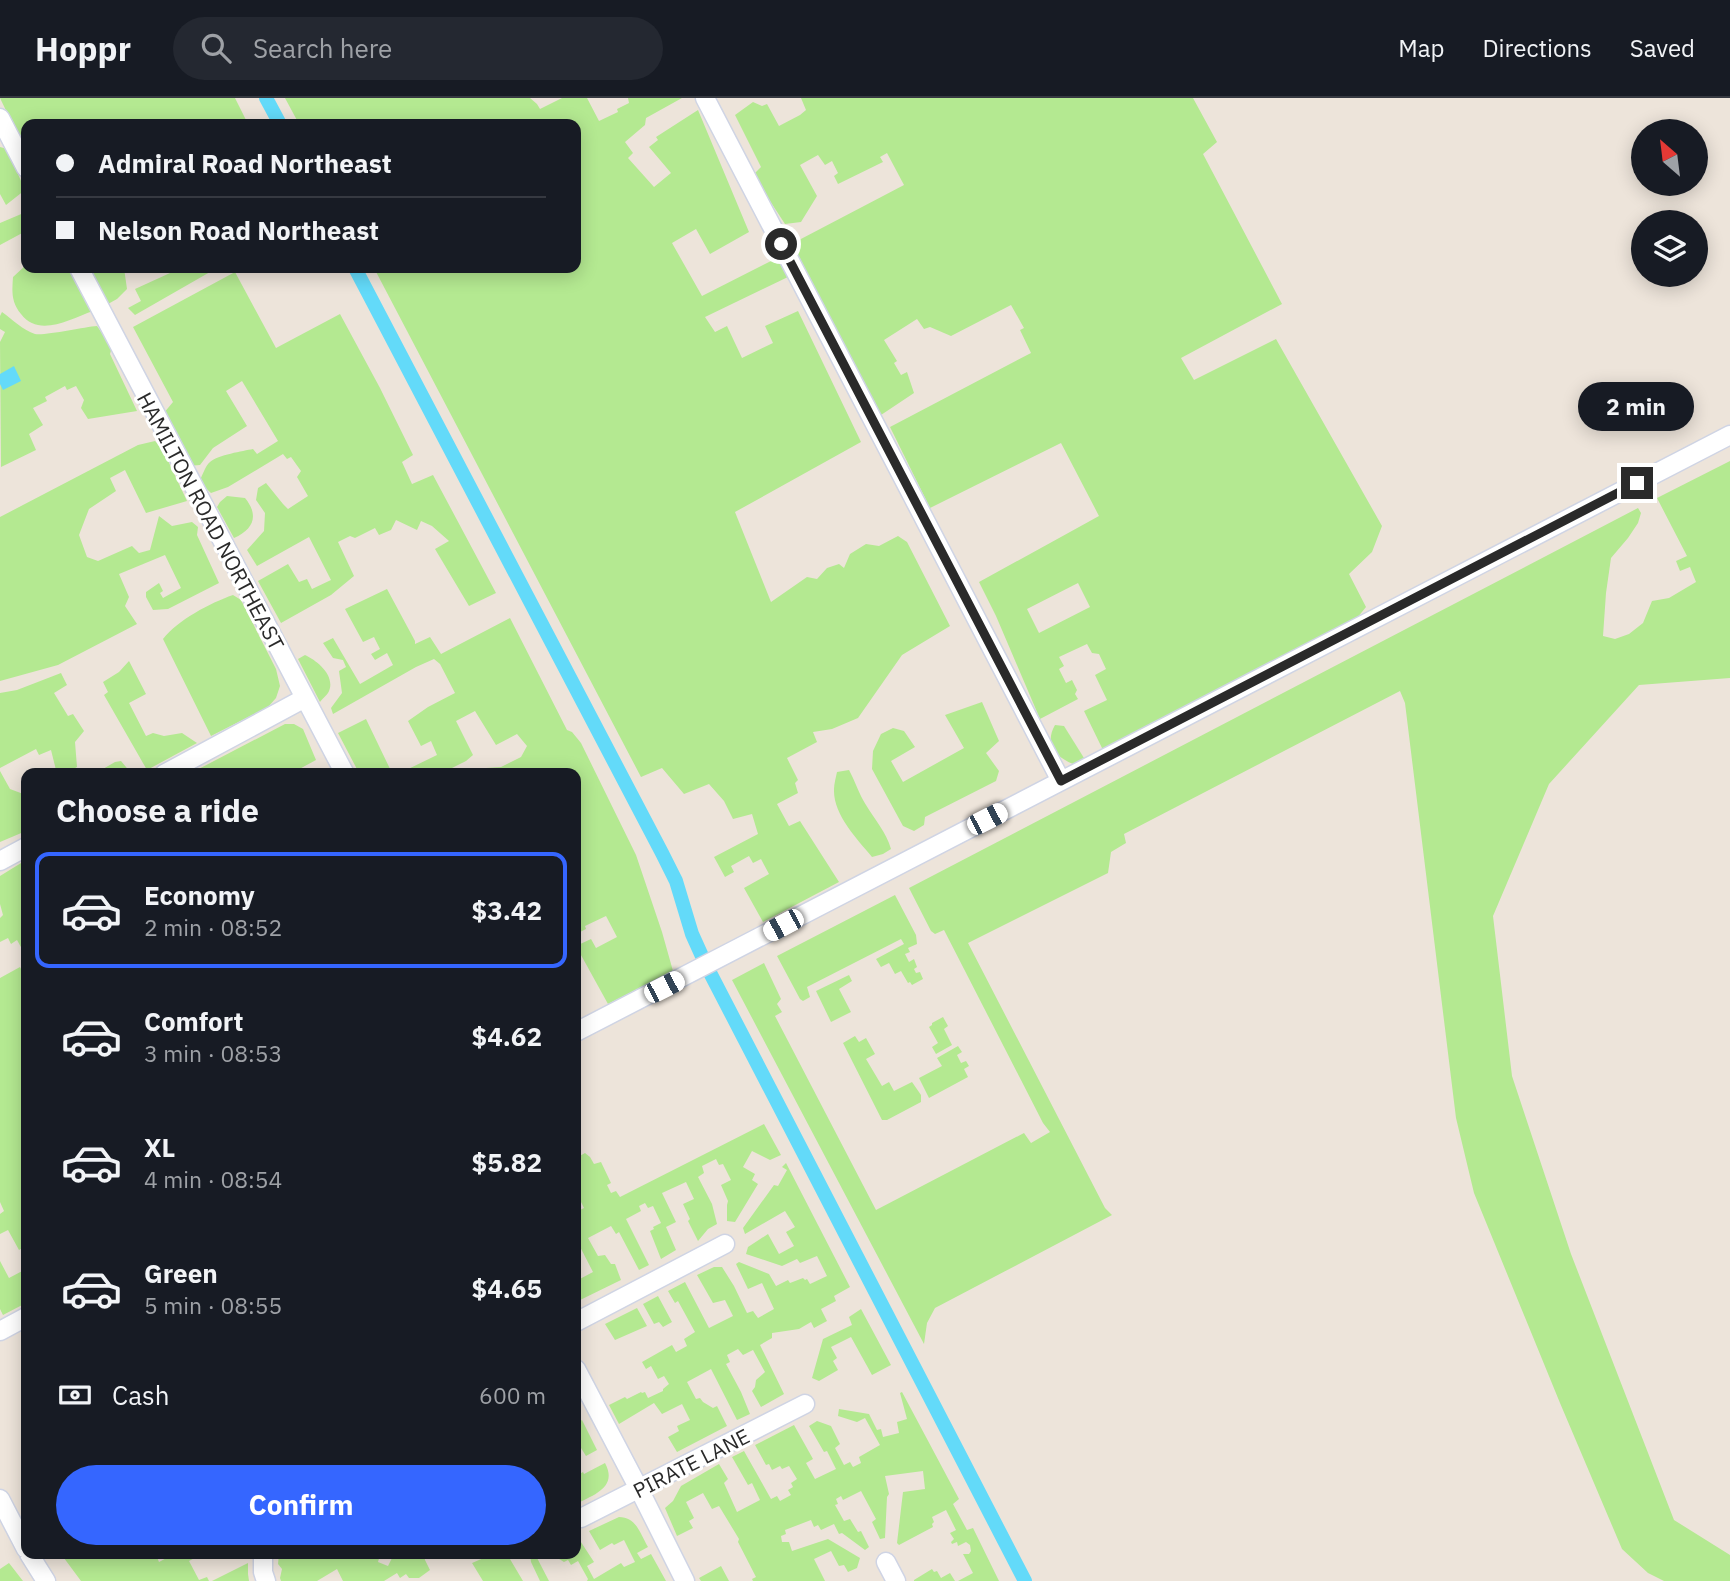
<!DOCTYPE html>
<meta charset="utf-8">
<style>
body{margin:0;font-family:"IBM Plex Sans",sans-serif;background:#242831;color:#f1f3f6;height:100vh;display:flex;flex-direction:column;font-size:26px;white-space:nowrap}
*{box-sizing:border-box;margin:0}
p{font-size:23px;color:#9ea1a6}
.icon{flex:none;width:38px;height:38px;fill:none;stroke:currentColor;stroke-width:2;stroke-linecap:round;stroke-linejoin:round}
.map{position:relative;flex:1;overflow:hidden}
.panel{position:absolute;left:21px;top:670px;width:560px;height:791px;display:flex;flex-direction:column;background:#171b24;border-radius:14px;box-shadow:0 4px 18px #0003}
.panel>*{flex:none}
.top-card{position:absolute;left:21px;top:21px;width:560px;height:154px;border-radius:14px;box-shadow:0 4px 18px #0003;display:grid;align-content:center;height:154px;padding:0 35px;background:#171b24}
.needle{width:46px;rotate:332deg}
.controls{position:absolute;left:1631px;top:21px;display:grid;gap:14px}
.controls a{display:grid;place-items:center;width:77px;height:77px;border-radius:50%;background:#171b24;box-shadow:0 4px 18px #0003;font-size:35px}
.end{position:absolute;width:32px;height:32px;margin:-16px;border:9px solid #2a2a2a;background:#fff;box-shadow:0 0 0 4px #fff}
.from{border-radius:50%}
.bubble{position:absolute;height:49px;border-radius:24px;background:#171b24;box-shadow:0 4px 18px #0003;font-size:23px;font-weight:700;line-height:49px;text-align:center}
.car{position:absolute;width:21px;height:42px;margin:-21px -10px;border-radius:9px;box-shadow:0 0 5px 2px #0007;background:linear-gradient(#fff 24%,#345 0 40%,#fff 0 76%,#345 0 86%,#fff 0)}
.top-card b{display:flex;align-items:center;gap:24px;height:66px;font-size:26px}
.top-card b+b{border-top:2px solid #363941}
.top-card i{width:18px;height:18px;background:#f1f3f6}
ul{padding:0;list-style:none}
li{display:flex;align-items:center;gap:21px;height:116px;margin:0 14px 10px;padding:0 21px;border:4px solid transparent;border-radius:14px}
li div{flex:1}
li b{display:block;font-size:26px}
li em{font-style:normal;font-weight:700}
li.active{border-color:#3566ff}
li>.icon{width:63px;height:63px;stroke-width:1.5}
h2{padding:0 35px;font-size:32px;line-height:84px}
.pay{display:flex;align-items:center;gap:18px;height:77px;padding:0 35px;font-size:26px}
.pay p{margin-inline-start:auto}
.button{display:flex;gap:14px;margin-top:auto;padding:14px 35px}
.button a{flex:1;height:80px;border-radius:42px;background:#3566ff;color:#fff;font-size:28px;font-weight:700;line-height:80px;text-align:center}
header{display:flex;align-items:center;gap:42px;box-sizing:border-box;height:98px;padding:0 35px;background:#171b24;border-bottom:2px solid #363941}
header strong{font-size:33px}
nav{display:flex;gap:38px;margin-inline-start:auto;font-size:24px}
.search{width:490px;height:63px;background:#242831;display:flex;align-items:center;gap:18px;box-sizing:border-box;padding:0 24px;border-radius:38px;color:#9ea1a6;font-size:26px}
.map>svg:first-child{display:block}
.green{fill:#b4e991;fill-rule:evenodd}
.water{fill:#63daf9}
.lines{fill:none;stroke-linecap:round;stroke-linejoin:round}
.canal{stroke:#63daf9;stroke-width:14}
.minor-casing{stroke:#cfd4e4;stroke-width:21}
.minor{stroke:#fff;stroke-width:18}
.route{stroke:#2a2a2a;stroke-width:9}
.labels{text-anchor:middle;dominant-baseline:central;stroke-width:6;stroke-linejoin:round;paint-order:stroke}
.street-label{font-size:21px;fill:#2a2a2a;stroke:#fff}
</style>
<header>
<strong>Hoppr</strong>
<div class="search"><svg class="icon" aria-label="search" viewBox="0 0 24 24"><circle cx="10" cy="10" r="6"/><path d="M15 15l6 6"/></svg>Search here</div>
<nav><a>Map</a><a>Directions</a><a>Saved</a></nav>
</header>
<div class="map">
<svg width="1730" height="1483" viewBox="0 0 1730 1483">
<rect width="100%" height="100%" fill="#ede4da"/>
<!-- green -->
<path class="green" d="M0,0H235L247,24L242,26H26V54Z
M285,0H530L537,6L540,11L562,0H587L599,23L618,14L617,11L629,5L628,0H682L646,20L645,27L625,44L633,55L628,60L654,89L671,75L649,49L658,42L656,39L698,12L749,134L710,156L696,131L672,145L702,198L779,159L788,179L705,219L715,234L727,228L742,260L773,245L765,228L798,213L861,344L735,414L771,504L807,479L817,481L827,470L839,466L844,470L850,456L866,446L879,448L898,438L907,444L950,528L902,557L858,620L832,631L813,634L817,644L787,660L798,682L795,685L798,695L777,706L789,728L800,723L839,784L763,824L744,790L769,776L761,761L753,765L749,758L731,768L734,774L725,779L714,759L758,736L752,716L733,721L724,703L709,686L684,696L662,670L641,679L374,170H576V26H299Z
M801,0H1193L1217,44L1203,56L1282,206L1181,260L1194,282L1276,241L1382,428L1372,454L1349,476L1366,509L1353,525L1107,653L1102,650L1084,613L1107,602L1095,577L1106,571L1099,556L1092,555L1087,546L1059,559L1064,568L1059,571L1066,585L1072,582L1077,592L1075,596L1078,601L1040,621L996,518L979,484L1099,418L1061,345L930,410L890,329L1031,255L1020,232L1024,230L1011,207L951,238L930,229L924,231L917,221L884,242L897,263L894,265L901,277L907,274L914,295L881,317L794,156L799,142L904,87L887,55L880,59L883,64L838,86L834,78L838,75L832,63L825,67L818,57L800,67L817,98L801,124L785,126L753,77L761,69L735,17L753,4L762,8L767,6L779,28L800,17L806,12ZM1078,485L1090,509L1039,535L1027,511Z
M0,49L7,51L25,92L6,107L0,96Z
M26,114V133L0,147V125Z
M26,167V170H68L93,213C70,221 39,240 21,216C11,204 12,193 13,179Z
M89,170H124L127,191L117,201L108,206Z
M181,170H217L135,217L128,210L141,203L135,191Z
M235,174L276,250L340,216L380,290L413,357L402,364L412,386L433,377L496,495L469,508L435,451L449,443L432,428L421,423L417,432L396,422L391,432L379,437L375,430L355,440L350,438L338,444L354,478L331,497L281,525L258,483L288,466L299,484L307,481L312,491L331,482L309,439L257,468L247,452L264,433L265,415L256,402L258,390L266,385L283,406L288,411L308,398L297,379L301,373L291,359L287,361L283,356L228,389L211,395L199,384C202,379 205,368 210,364C218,357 243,353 253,351L257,356L278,343L242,283L226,293L247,328L213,350L200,367L188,368L163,316L173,304L133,229Z
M2,214C13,222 23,232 35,236C44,238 84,229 97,228L112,249L110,256L137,313L88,321L81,310L84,302L76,288L67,292L65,288L45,299L47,303L33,310L43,327L29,336L36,352L1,369L0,244L5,234L0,231V218Z
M155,343L162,350L187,403L146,415L125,372L110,380L116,393L89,411L79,437L87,459L98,463L132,448L139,455L150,452L159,418L172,428L192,424L198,429L197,437L219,485L168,511L153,512L146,499V494L159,485L163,493L160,495L163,500L181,490L165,457L119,476L129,499L125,508L137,526L58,567L0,583V419L138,347Z
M1730,363V580L1639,587L1549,686L1493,818L1512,978L1571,1156L1674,1422L1730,1457V1483H1664L1648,1475L1622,1451L1560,1305L1474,1095L1456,1020L1405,605L1400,593L1124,736L1126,745L1111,754L1108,775L968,845L1105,1110L1112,1117L935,1210L927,1225L924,1246L732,882L764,865L781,901L777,906L782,914L775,918L876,1112L1024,1035L1031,1045L1050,1034L1043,1025L944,832L935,836L931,833L909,790L1638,410L1641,415L1638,425L1628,440L1611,460L1606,495L1603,538L1615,541L1629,536L1643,525L1652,503L1669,500L1696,484L1690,469L1680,473L1676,463L1687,458L1657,400Z
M227,398L245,400C259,417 254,431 234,440L217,409L220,404Z
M387,491L415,543V546L430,539L441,556L510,520L567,632L572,634L581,645L636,757L662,834L673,873L608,906L576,848L591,841L596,850L617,839L606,818L585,828L586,831L578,835L576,833V676L475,675L486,670L501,669L521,659L527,648L517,636L496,647L475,613L456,623L473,657L466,663L442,675H400L437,657L431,643L421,648L408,623L428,609L455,595L440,566L434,561L416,569L333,616L331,610L342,595L339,573L346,569L343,562L333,560L323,545L333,540L360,586L393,567L387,555L375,562L371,556L380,551L374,539L363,544L345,511Z
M233,497L241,502L276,571L280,588L276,600L268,609L211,638L163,541C178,522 210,505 233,497Z
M305,557C318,563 337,579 328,595C326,598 322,601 320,604L298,561Z
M129,563L146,596L129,605L146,638L153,635L164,638L182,635L197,645L147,672L104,597L108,594L103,584L119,574Z
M61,575L67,587L54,595L68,618L73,616L84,633L75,644L77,669L66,675H53L56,672L51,652L39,657L36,651L0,670V595L17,592Z
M982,604L999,643L986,655L999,673L996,683L925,719L924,727L914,733L903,728L872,671L873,653L881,636L893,630L904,633L915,649L891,663L903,684L964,650L945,617Z
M366,621L392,675H359L338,635Z
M285,626H294L303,631L316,662L292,675H191Z
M1055,627L1064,628L1084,660L1073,666C1056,659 1044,646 1055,627Z
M121,663L131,675H96L115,664Z
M849,672C855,683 859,696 866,707C875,722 886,734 891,751L883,756L872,759C857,741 833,717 834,691C834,686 836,679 837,674Z
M0,673L10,691L26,697V733L0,744Z
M26,762V858L17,842L11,846L8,840L0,844V820L3,817L0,806V778Z
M895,797L916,837L917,846L908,850L910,854L905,856L909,864L914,861L917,869L914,871L916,875L920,874L923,881L912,887L910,884L908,885L901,873L895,876L889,865L881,869L876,861L904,846L901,841L807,889L810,899L803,903L800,901L777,858Z
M20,869L23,875L26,873V1148L19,1152L8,1132L0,1136V1116L4,1113L0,1104V880Z
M849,877L852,883L839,891L851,914L831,924L816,893Z
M943,919L948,928L944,931L952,947L936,956L932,949L938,945L929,929L932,927V925Z
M855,938L859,944L866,940L875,956L866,961L882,988L889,984L894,993L912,984L921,997V1004L887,1022H882L843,945Z
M958,948L962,954L957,957L961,965L966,963L969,968L964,971L968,979L929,1000L919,980L942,968L937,960Z
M764,1026L781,1057L770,1062L752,1053L743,1069L755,1076L752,1082L758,1086L735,1124L727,1123V1107L728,1103L721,1087L731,1082L723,1066L719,1067L716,1061L702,1068L704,1075L698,1079L712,1106L717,1126L708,1131L698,1143L688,1123L690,1121L683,1106L694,1101L686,1084L662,1095L676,1124L666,1129L676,1152L661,1161L650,1133L654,1131L653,1129L661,1125L653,1108L648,1110L645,1105L639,1108L641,1113L626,1121L649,1167L639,1172L619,1134L616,1136L611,1128L588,1140L598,1158L605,1157L611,1166H615L621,1182L576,1204V1183L593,1174L576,1141V1114L584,1110L576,1094V1060L585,1055L590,1059L594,1066L601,1064L611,1085L607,1087L611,1095L616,1093L620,1099Z
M786,1065L850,1189L834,1198L836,1203L821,1211L827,1223L814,1230L811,1224L799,1231L772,1235V1240L760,1247L784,1296L761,1309L752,1293L755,1289L756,1282L765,1274L753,1252L743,1257L738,1251L727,1257L730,1264L726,1266L741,1294L750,1316L737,1322L711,1271L687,1284L696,1301L700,1300L703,1304L713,1310L717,1308L727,1328L677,1354L668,1339L679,1333L677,1328L690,1322L682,1306L662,1316L654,1305L619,1326L609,1307L625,1299L627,1301L641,1294L642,1295L645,1294L648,1300L663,1293V1291L669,1286L664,1278L658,1281L651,1268L646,1271L642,1264L672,1247L676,1254L687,1248L684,1241L695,1234L678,1203L675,1205L668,1193L685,1184L709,1230L733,1218L725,1202L713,1205L697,1177L714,1169H722L734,1188L747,1215L753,1213L758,1220L774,1211L762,1185L748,1191L736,1166L739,1164L769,1176L776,1188L788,1182L790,1185L803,1180L805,1182L807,1181L810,1186L827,1178L817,1158L800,1165L797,1161L782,1168L746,1156L748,1149L768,1136L779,1156L794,1148L786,1134L795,1129L785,1113L745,1136L743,1130L774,1087L778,1088L787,1072L782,1069Z
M0,1163L9,1180L26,1171V1205L3,1217L0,1211Z
M658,1198L672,1224L663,1229L659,1224L654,1226L643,1206Z
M637,1210L647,1228L615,1242L605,1226Z
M861,1211L891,1267L872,1277L851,1239L831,1249L837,1260L833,1263L838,1272L819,1283L812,1280L823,1241L852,1227L849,1219Z
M902,1294L959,1401L953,1406L967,1432L973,1430L999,1483H958L973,1475L963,1456H969L971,1453L970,1447L966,1444L958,1448L957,1444L952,1446L951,1444L954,1441L950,1435L956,1432L946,1412L932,1419L934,1424L932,1426L933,1429L899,1447L897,1445L903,1394L925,1391L923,1373L885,1378L889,1396L887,1399L885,1440L880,1441L872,1424L876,1421L861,1393L843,1402L841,1398L836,1401L838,1406L835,1407L844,1423L850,1421L858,1434L861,1433L869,1449L865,1452L842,1435L839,1436L834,1426L821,1432L818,1427L814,1429L811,1422L785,1432L786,1436L781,1438L782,1444H789L792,1453L828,1441L860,1460L857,1470L848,1474L844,1467L839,1468L831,1453L814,1461L825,1483H753L752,1481L756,1479L738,1444L739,1441L719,1408L712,1411L703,1395L686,1404L694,1420L689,1423L693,1430L677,1438L665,1410L673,1403L681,1388L719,1366L728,1381L724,1385L737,1414L760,1402L752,1385L748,1387L732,1359L744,1353L771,1401L777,1398L780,1403L791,1397L788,1392L793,1389L791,1385L797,1381L789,1368L782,1371L780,1368L772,1372L769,1366L766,1367L755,1347L794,1327L813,1361L806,1365L815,1381L836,1371L827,1353L824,1354L809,1328L817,1323L831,1328L840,1346L835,1350L844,1367L850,1364L853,1369L861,1365L859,1359L880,1347L865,1320L857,1324L838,1318L839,1311L869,1316L877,1332L881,1331L883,1339L899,1335L897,1324L907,1321L900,1295Z
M582,1322L597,1352L586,1358L581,1350L577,1349L576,1347V1325Z
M605,1365C618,1389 594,1397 576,1406V1378L583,1374L584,1376Z
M619,1419C636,1419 640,1435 648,1449L637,1455L641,1461L651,1456L666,1483H587L588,1481L578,1463L571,1467L568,1462L564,1464L556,1459L553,1460L551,1456H576L577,1438L594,1464L587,1468L594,1481L621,1465L624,1469L635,1464L624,1442L614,1447L612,1445L600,1452L589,1433Z
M61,1456H161L157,1459L159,1464L174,1456H202L189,1463L199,1482L207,1479L209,1483H81Z
M279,1456H378L380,1457L378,1464L388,1468L392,1460L395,1461L397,1456H424L425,1462L430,1472L419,1480H409L406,1476L400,1480L397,1475L384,1483H343L337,1471L317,1483H281L280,1480L282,1471L278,1466Z
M493,1456H507L523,1483H483L472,1465Z
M530,1456H535L549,1483H540L531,1464Z
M9,1465L23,1483H0V1471Z
M248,1465V1476L249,1483H212Z
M721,1468L729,1483H701L699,1480Z
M932,1471L934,1474L937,1473L941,1480L950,1475L955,1483H914V1482Z"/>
<!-- water -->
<path class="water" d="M14,268L21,283L3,292L0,286V276Z"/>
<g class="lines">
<!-- canal -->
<path class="canal" d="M266,0L280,26
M355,170L662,755L676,783L692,836L706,867L1025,1483"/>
<!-- minor casing -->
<g class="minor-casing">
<path id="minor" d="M705,0L1061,683
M0,20L26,70
M79,170L345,676
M164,676L305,600
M0,763L26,749
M576,934L1730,337
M576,1224L725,1146
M0,1233L26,1219
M576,1271L639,1391L685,1483
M0,1401L26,1451
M576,1421L581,1420L805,1306
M29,1456L46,1483
M263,1456V1474L266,1483
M886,1464L896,1483"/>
</g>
<!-- minor -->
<use href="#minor" class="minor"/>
</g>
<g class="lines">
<!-- route -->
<path class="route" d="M781,146L1061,683L1637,385"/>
</g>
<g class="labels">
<!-- street labels -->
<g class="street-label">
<text transform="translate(211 423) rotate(62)">HAMILTON ROAD NORTHEAST</text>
<text transform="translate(691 1365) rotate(-27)">PIRATE LANE</text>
</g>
</g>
</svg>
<div class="controls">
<a><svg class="needle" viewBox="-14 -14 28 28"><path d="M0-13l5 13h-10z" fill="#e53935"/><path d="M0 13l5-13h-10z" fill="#9ea1a6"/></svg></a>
<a><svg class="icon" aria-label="layers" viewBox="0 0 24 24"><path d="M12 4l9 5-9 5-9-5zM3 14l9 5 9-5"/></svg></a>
</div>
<i class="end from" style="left:781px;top:146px"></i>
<i class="end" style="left:1637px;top:385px"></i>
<div class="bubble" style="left:1578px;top:284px;width:116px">2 min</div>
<i class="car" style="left:987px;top:721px;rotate:63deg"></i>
<i class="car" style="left:783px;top:827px;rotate:242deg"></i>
<i class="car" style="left:664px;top:889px;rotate:63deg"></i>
<div class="top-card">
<b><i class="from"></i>Admiral Road Northeast</b>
<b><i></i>Nelson Road Northeast</b>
</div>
<section class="panel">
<h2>Choose a ride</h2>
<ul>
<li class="active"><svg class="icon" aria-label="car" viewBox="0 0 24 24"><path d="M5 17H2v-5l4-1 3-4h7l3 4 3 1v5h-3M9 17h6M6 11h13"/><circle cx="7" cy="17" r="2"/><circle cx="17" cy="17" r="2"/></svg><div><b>Economy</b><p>2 min · 08:52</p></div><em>$3.42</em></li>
<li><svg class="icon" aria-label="car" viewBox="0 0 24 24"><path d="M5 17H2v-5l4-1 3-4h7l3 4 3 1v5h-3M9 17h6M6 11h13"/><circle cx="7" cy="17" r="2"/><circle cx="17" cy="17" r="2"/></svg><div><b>Comfort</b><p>3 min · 08:53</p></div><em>$4.62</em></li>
<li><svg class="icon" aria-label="car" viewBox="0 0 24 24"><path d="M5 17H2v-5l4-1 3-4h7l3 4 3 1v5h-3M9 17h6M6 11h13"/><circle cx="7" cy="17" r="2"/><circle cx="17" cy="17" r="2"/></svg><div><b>XL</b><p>4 min · 08:54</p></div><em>$5.82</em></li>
<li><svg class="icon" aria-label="car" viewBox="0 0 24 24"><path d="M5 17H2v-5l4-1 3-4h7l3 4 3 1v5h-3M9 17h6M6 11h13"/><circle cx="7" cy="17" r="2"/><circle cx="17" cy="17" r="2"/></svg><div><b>Green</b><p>5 min · 08:55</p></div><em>$4.65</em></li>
</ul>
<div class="pay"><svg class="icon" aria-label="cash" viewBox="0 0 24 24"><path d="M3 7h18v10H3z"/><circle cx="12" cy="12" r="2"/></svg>Cash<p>600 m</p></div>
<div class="button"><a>Confirm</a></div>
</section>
</div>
